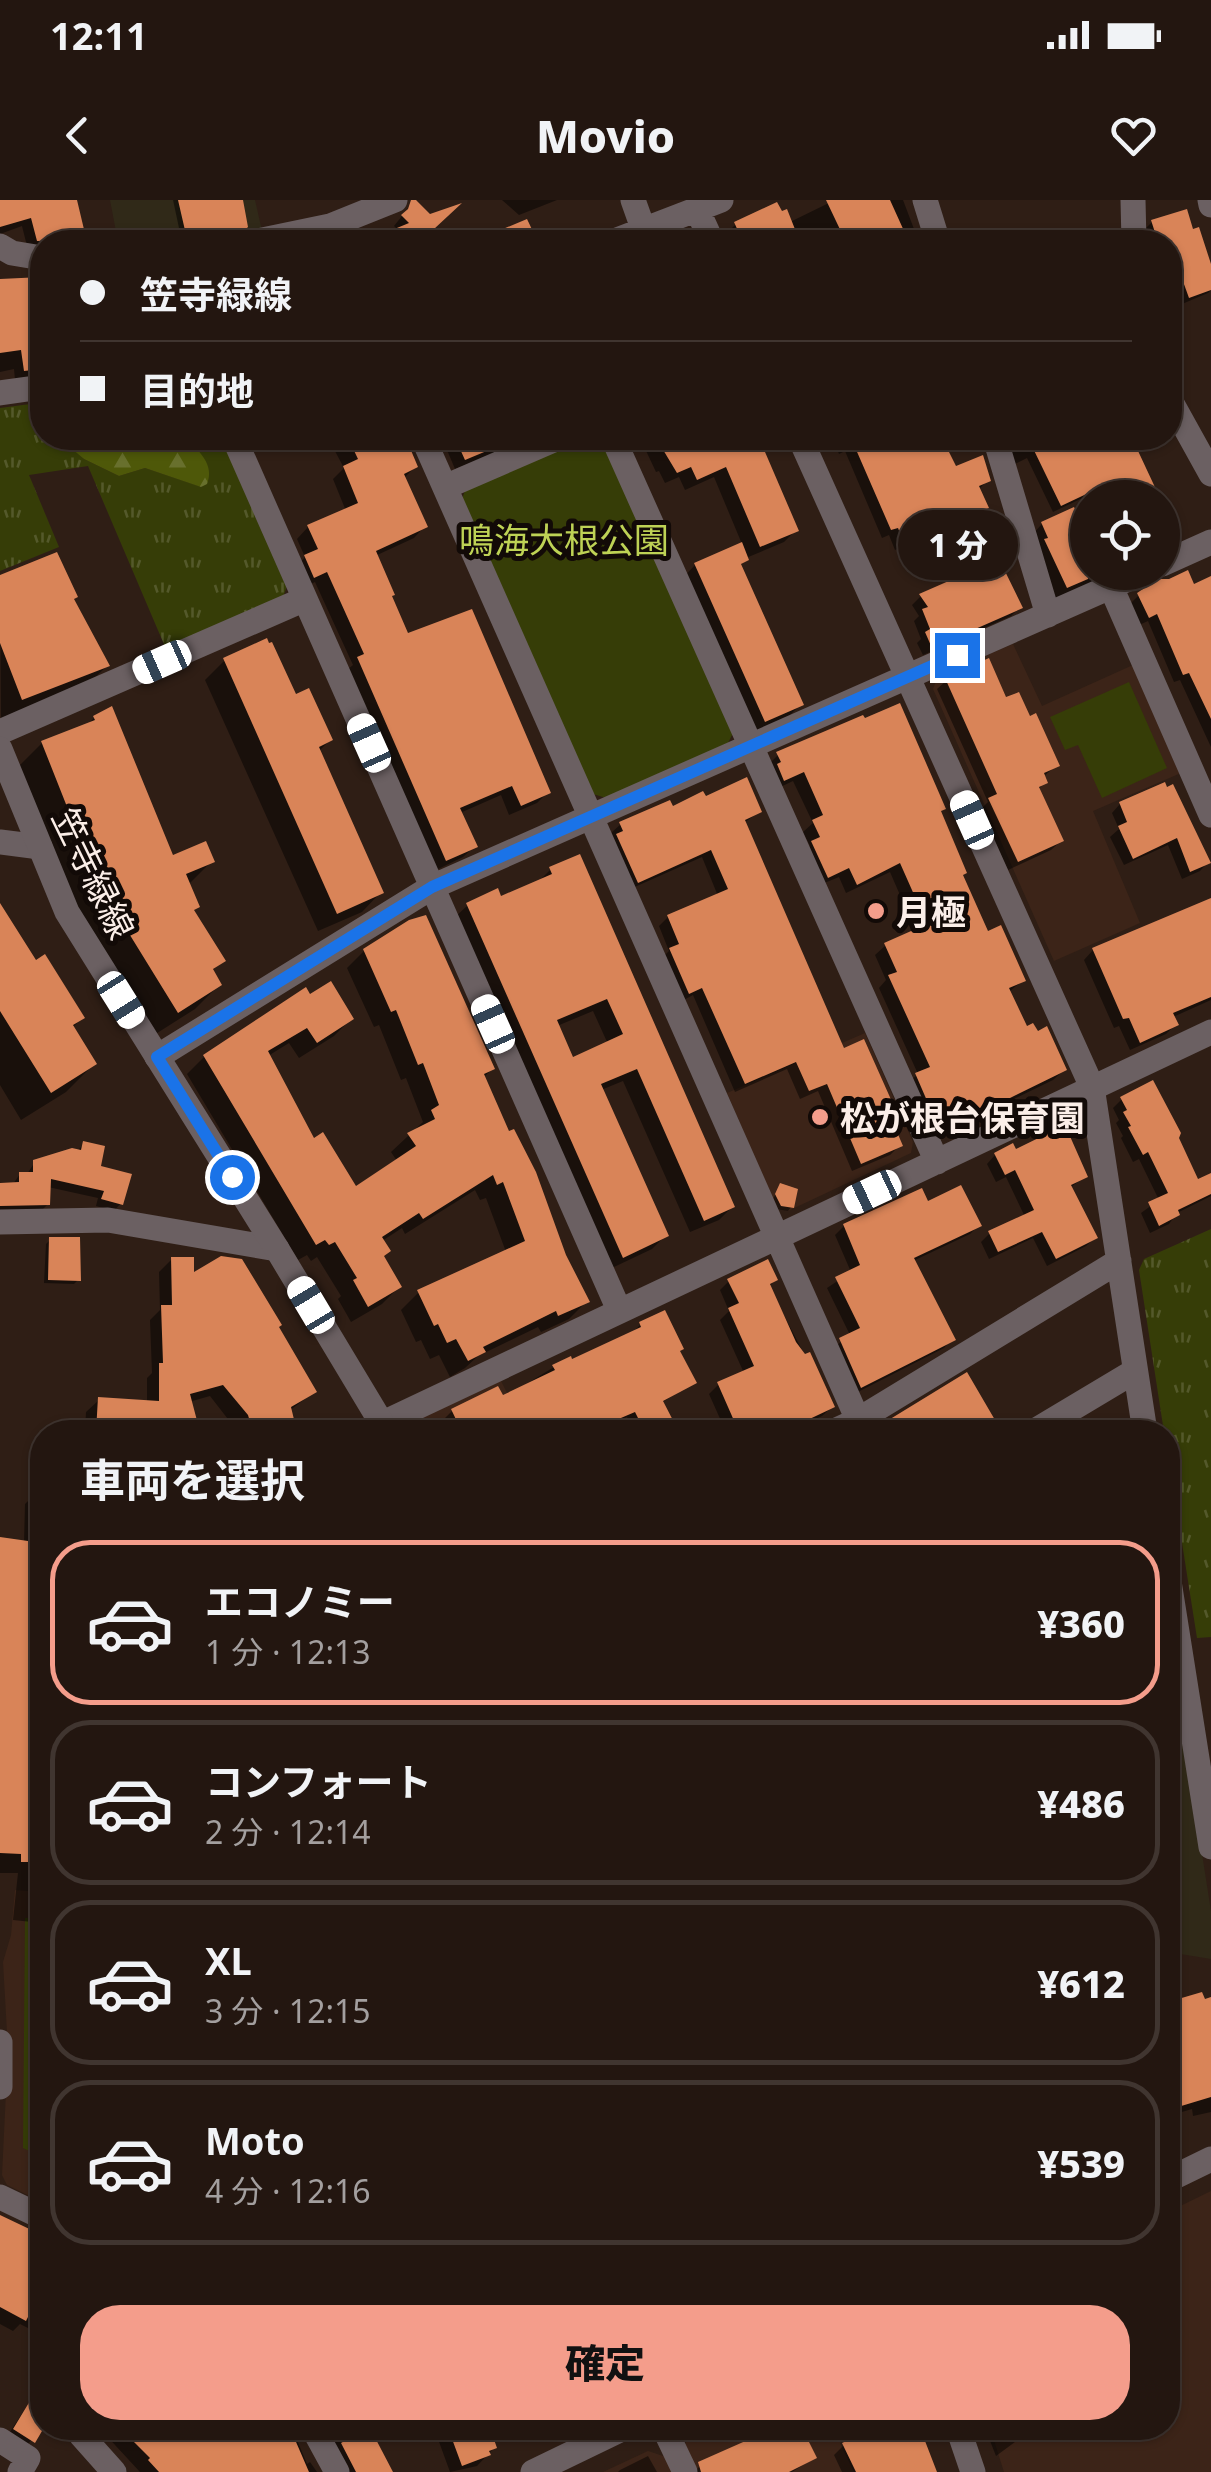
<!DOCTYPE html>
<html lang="ja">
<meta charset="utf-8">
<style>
body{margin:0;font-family:"Noto Sans","Noto Sans JP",sans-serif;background:#2b1f19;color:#f1f3f6;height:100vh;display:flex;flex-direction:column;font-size:38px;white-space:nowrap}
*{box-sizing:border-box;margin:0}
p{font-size:32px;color:#a39f9f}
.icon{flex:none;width:55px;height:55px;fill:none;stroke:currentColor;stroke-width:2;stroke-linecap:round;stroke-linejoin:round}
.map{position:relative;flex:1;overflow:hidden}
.drawer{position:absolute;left:30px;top:1220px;width:1150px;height:1020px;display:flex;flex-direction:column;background:#231610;border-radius:40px;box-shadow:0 2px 8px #0004,0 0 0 2px #403530}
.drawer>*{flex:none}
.banner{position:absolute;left:30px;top:30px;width:1152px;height:220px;border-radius:40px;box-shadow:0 2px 8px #0004,0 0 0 2px #403530;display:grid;align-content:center;height:220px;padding:0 50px;background:#231610}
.controls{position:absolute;left:1070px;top:280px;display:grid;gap:20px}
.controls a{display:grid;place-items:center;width:110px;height:110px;border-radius:50%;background:#231610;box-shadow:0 2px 8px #0004,0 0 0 2px #403530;font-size:50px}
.end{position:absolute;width:45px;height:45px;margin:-22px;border:12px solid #1a73e8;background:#fff;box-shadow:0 0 0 5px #fff}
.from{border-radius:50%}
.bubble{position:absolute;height:70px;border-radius:35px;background:#231610;box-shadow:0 2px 8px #0004,0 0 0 2px #403530;font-size:32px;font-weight:800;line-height:70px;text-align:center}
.car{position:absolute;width:30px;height:60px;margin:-30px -15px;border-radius:12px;box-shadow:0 0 8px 2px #0007;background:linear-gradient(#fff 24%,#345 0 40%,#fff 0 76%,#345 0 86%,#fff 0)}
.banner b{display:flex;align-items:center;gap:35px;height:95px;font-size:38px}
.banner b+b{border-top:2px solid #403530}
.banner i{width:25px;height:25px;background:#f1f3f6}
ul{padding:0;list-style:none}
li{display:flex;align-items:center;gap:30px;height:165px;margin:0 20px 15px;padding:0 30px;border:5px solid #403530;border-radius:40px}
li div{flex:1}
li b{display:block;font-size:38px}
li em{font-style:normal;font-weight:800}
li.active{border-color:#f49d8b}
li>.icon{width:90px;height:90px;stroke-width:1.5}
h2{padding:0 50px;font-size:45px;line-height:120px}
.action{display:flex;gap:20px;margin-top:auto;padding:20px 50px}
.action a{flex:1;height:115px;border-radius:40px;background:#f49d8b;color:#111;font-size:40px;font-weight:800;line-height:115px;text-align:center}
.status{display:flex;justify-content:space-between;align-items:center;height:70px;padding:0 50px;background:#231610;direction:ltr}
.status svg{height:28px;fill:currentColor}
header{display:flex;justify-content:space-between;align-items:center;height:130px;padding:0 50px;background:#231610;font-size:45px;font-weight:800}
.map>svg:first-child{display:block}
.built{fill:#3c2418}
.industrial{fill:#302918}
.grass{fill:url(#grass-tufts)}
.forest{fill:url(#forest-firs)}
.park{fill:#363d07}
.shadow{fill:#0007;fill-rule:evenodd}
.building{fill:#d98458;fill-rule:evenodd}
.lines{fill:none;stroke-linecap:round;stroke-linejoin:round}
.minor{stroke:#6b6062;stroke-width:25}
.tertiary{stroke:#6b6062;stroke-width:25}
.route{stroke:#1a73e8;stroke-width:12}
.poi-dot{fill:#f49d8b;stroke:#120a07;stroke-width:4}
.labels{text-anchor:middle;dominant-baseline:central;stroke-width:10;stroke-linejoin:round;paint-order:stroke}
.park-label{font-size:35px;fill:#bed255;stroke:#120a07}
.street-label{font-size:35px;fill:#fbeee8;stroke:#120a07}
.poi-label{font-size:35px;font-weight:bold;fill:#fbeee8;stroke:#120a07;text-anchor:start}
</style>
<div class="status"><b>12:11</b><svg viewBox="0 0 49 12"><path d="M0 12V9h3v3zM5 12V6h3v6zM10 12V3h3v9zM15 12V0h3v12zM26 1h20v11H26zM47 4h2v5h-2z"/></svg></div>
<header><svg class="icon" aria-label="back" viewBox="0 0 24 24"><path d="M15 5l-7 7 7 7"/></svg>Movio<svg class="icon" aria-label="heart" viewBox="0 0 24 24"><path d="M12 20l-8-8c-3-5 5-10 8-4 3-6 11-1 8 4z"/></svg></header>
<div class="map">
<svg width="1211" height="2272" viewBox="0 0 1211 2272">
<defs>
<pattern id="grass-tufts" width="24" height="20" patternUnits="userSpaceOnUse" patternTransform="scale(2.5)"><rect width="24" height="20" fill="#363d07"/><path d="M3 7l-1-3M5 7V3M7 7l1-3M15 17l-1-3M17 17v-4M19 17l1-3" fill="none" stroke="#54592b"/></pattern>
<pattern id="forest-firs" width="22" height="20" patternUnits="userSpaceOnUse" patternTransform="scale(2.5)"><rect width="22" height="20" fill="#4e5809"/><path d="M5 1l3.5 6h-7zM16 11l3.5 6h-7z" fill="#68702d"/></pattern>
</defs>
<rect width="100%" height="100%" fill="#2f1e15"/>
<!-- built -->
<path class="built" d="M1013,444L1042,506L1133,465L1181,573L1093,611L1140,723L1054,761L933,489L938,476Z
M865,833L913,942L911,953L788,1011L776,1008L727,893Z
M500,1179L527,1232H422V1216Z
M15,1690L42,1692V2002L7,1985L2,1975L8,1850L3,1762L11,1735Z
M1211,1991V2272H1004L990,2228H1168V2012Z
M697,2228H871L840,2243L854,2272H696L684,2247L691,2230Z
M648,2251L666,2257L673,2272H603Z"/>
<!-- industrial -->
<path class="industrial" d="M110,0H255L263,35L213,42H118Z
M1184,1539L1211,1711V1759L1168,1752V1542Z"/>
<!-- grass -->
<path class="grass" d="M38,203L42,238H60L84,259L119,276L145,268L202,287L193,245L186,238H222L287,386L283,397L166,449L88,266L29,275L59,347L0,371V208Z
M1211,1029V1437L1197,1438L1168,1254V1232H1164L1139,1070L1144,1059Z"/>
<!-- forest -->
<path class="forest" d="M59,238H186C199,251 215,265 207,284L201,287L145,268L119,276L84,259Z"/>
<!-- park -->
<path class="park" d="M575,238H602L733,533L728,543L606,598L593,594L462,299L467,285Z
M1129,482L1167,568L1102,598L1078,545L1065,550L1050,517Z
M25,1718H42V1957L23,1948Z"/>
<!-- shadow -->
<path class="shadow" d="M29,0H75L85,42H42V55L28,50L22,26L0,34V6Z
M173,0H240L246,26L230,40L182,42Z
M502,0H557L519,15Z
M835,0H903L914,29L906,37L908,42H722L721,39L735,25L776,6L790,22Z
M414,1L422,42H368L398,30L394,26Z
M1152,22L1191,32L1211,73V90L1208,93L1182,104L1170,71V42H1149L1145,29Z
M42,80V176L15,180L14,169L0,172V120Z
M261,238H280L264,245Z
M328,238H395L403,254L415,267L404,278L425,326L414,338L375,356L390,397L406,436L548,592L537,603L509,615L501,595L460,613L475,646L463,657L434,671L347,470L353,465L315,382L302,388L294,369L305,357L297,339L308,327L346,311L333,279L344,268Z
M442,238H533L455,269Z
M640,238H757L796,330L784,342L746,358L739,367L801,504L786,519L751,534L681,380L695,365L742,344L714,277L685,290L679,277L665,283L659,271L656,272Z
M833,238H939L955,270L988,280L978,290L986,307L980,314L984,323L976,332L911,358L906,345L895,350L889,335L882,338L845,251L839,254Z
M1007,238H1141L1131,243L1157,298H1111L1106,287L1053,312L1027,258L1011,266L1007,251L1012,246Z
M1042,324L1088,372H1118L1053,400L1029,338Z
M0,377L72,400L107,466L86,486L1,519Z
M1211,379V547L1180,480L1174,482L1148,421L1139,425L1130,404L1139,395L1192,388Z
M921,396L1020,407L1011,416L923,455L917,443L921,439L914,421L919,416L912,405Z
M225,460L294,497L330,540L318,552L381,692L362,712L318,731L205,480Z
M947,480L1005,501L1057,565L1043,577L1045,582L1038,590L1061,641L1051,650L1008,670L980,610L988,602L937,489Z
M94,518L171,658L212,661L188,685L192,712L222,760L211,772L219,785L195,809L154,835L73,704L18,567L42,543L86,526Z
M778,555L939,612L960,676L986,734L1023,780L1009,792L1026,829L1064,870L1053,880L993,909L974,922L936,938L906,885L918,874L879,788L886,780L875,755L886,745L916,732L890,672L846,693L839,677L817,686L802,653L810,646L803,632L813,623L793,581L774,590L768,565Z
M1163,586L1208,662L1200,671L1182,679L1168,645L1124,665L1110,637L1119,629L1112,613L1120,604Z
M704,599L760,611L744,623L842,851L898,922L892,928L900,945L890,955L852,971L818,891L800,899L787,869L735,892L693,795L680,802L661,759L669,751L659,726L668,717L718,696L702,657L628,690L611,633L621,624Z
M550,670L732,1007L719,1020L690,1032L623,881L601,890L666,1035L652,1049L614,1067H608L454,718L468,705L500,700L536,684ZM593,811L608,844L572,860L557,826Z
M1211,715V800L1173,817L1176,824L1166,834L1130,850L1119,826L1114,828L1084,760L1093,750Z
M364,751L492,869L483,878L586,1102L569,1119L541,1132L538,1127L478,1156L465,1168L450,1177L439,1155L430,1159L421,1140L416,1142L401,1110L419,1092L506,1052L486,998L480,1000L475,990L405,1034L402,1028L382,1041V1057L399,1087L382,1104L351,1122L338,1099L341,1096L317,1057L311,1061L307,1055L298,1060L187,874L204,857L309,797L351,819L334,836L299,858L289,843L268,856L313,941L355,989L397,961L391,952L423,922L406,878L401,880L379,825L374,827L347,768Z
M0,752L82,818L72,828L94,864L66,892L21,920L0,885Z
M1122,899L1176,938L1197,982L1211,976V996L1177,1013L1169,1024L1150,1033L1141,1013L1159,1000L1139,959L1133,962L1121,938L1123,936L1116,923L1119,920L1113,908Z
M84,944L121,1003L114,1011L96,1006L98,998L48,987V1004L41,1011L0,1012V985L13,984L20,974H27L35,962L76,952Z
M1015,952L1085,976L1070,988L1095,1038L1086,1046L1047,1066L1033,1038L989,1059L981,1042L990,1033L1025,1017L1006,977L996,982L987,964L995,955Z
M780,986L792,1006L788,1011L777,1009L773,999Z
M927,1004L979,1025L970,1034L913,1061L952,1139L944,1148L852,1195L832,1149L850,1135L827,1088L851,1072L835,1035L844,1026Z
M50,1040L78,1080L74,1084L44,1083L46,1044Z
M172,1059L192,1077L276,1127L314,1192L289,1211L294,1232H238L210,1196L189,1202L197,1232H141L136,1215L147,1204V1178L152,1173L150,1120L160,1110L159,1072Z
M775,1080L769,1087L832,1207L822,1216L788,1232H726L709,1194L719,1184L744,1173L720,1120L729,1111L720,1090L729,1081Z
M640,1125L678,1152L694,1182L661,1203L676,1232H635L627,1217L593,1232H452L445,1218L452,1211L497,1190L502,1199L554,1167L633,1132Z
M99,1200L130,1202L125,1232H85L86,1212Z
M1118,1218L1120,1232H1076L1085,1223Z
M996,1228L991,1232H876L879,1229Z
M38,1291L42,1292V1723L13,1720L18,1673H0V1341L24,1343L25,1304Z
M1201,1795L1203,1802L1211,1800V1912L1193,1916L1192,1909L1168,1916V1804Z
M0,2019L42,2037V2135L20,2124L13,2131L0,2124Z
M42,2183V2226L22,2252L4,2241Z
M90,2228H292L307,2264L310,2262L317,2272H140L103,2232L99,2237Z
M326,2228H367L390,2272H338Z
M434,2228H488L495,2247L477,2266L450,2272Z
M508,2228H528L510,2235Z
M746,2228H799L814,2258L792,2272H695L701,2264L752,2240Z
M880,2228H907L910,2232L918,2228L934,2272H842L834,2255L843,2246Z
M985,2228H1034L996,2256Z
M648,2256L657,2272H618L620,2270Z"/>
<!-- building -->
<path class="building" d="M0,0H77L87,42L37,41L31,18L0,27Z
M178,0H243L248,27L239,35L194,42L187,39Z
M411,0H416L430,14L462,3L420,42H363L409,23L401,15L408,9Z
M826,0H890L909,42H846Z
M777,2L782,11L787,9L800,42H743L734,22Z
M1187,9L1193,29L1199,27L1211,64V90L1189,98L1176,62L1170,64V42H1158L1151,20Z
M527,19L538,42H472Z
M42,77V169L24,171L21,150L0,153V79Z
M348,238H398L404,251L410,248L418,267L404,274L428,327L376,351L395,395L392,396L408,433L472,409L551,593L521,606L512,586L460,608L478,647L446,661L357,457L364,454L327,372L314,378L304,355L318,349L307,325L358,303L343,266L358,259Z
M455,238H518L465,260Z
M672,238H693L696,245L715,238H759L799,331L760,347L726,267L697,280L691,267L677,273L659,243Z
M851,238H942L956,266L983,255L991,281L979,286L989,308L982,311L987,324L920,351L915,338L904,343L898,328L891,330Z
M1028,238H1132L1160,298H1122L1114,281L1061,306Z
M1074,307L1088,336V379L1067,388L1044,339L1048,338L1041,322Z
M742,342L749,360L741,364L804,505L765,522L694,363Z
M57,352L78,397L74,399L110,466L22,500L0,443V375Z
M999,359L1023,408L932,448L925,432L930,429L922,409L928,407L919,394Z
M1188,370L1194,384L1211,376V519L1189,473L1183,475L1157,414L1149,418L1137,393L1158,379H1169Z
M267,438L269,443L272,442L296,494L309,488L333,540L319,547L384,693L337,714L223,458Z
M989,458L1006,497L1019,492L1030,516L1036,513L1060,566L1044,573L1048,583L1039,587L1064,641L1018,662L988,598L997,594L945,478Z
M900,503L946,609L941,611L967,673L963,675L988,731L1001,725L1026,781L1009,788L1027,826L1033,823L1038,831L1047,826L1067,870L1006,900L987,912L947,929L938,907L931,910L915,873L930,867L888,775L897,772L884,743L927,724L900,663L857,685L849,668L828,678L811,641L820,637L812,620L823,615L804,572L784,581L777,564L781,562L776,552L863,515L865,518Z
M112,506L173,655L206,641L215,662L186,674L200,707L194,710L226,761L213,769L222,785L178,813L96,680L41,541L95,520L93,516Z
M747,577L762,612L745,620L844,848L864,839L901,922L894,925L903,946L861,964L827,884L809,891L796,862L745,884L702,788L689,794L669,748L679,744L667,715L728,689L711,650L638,683L616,634L623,631L619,622L670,600L673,606L703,591L706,596Z
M1165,582L1167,587L1173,584L1211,663L1190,672L1177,638L1133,659L1118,626L1127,622L1119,602Z
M580,654L735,1007L704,1021L637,869L601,884L669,1036L623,1058L466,703L498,688L501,696L552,674L549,667ZM607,799L623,834L573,857L557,820Z
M1211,698V797L1173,813L1179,825L1140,843L1129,818L1123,819L1092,748Z
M0,703L36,760L45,754L85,818L73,825L97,864L51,893L0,811Z
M426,715L495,869L484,874L509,931L514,929L536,972L566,1055L590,1102L558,1116L556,1111L483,1147L486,1152L468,1161L456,1139L447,1143L438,1124L434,1126L417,1090L525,1041L503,982L497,985L493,975L423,1019L419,1013L382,1037L391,1051L384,1056L402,1087L368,1107L353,1080L357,1078L335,1042L329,1045L325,1040L316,1045L203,855L306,787L310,794L331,781L354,819L317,843L307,828L268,851L314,938L323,932L356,986L416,946L407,933L435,919L431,910L439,905L423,863L418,865L396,810L391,812L363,749L409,720Z
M1153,880L1181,933L1179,938L1198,979L1211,973V994L1178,1010L1180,1015L1159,1026L1148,1002L1168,993L1148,952L1143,955L1128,927L1131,926L1123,912L1127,910L1120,897Z
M1065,925L1088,977L1071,985L1098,1038L1056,1059L1042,1032L998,1052L988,1031L1034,1010L1015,970L1005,975L994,953L1013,943L1016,949Z
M83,941L105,946L101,966L132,974L123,1005L101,999L104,991L51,979L50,1005L0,1006V983L19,982V972H33V960L72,948L81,950Z
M780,983L798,989L794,1008L781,1006L775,994Z
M961,985L982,1026L914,1058L956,1140L861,1188L839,1138L860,1128L835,1077L860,1065L843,1024L922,988L928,1001Z
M49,1037H80L81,1081L48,1080Z
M221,1056L242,1059L282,1125L279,1127L317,1192L291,1207L297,1232H253L248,1215L223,1185L190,1194L200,1232H96L98,1197L159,1201V1163H163L161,1105H172L171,1057H194V1072Z
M768,1059L778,1080L770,1084L796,1142L805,1154L810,1152L835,1207L782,1232H739L717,1182L754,1166L728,1108L739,1103L727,1079Z
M665,1110L684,1149L680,1151L697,1183L663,1201L679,1232H645L635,1212L588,1232H462L451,1209L498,1186L503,1195L555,1170L552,1165L571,1156L572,1159L641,1127L639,1122Z
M967,1172L1002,1232H869Z
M0,1337L42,1343V1662H21V1654L0,1653Z
M1202,1792L1205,1799L1211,1797V1897L1168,1910V1802Z
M0,2015L42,2035V2120L30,2113L26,2121L0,2107Z
M42,2181V2231L35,2243L13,2229Z
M120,2228H238L242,2236L260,2228H290L309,2272H159L148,2260L150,2258Z
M342,2228H370L393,2272H356L341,2243L348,2239Z
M448,2228H490L497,2248L489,2251L491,2255L462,2266Z
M756,2228H802L817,2258L789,2272H701L698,2262L759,2235Z
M875,2228H920L937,2272H856L842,2243Z"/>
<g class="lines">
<!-- minor -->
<path class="minor" d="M633,0L644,31
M925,0L938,42
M1133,0L1134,42
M1210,0L1211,5
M697,9L712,42
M253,42L330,26L395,0
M612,42L721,0
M0,46L12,53L42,58
M0,193L42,187
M1170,200L1211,274
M234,238L619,1110
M423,238L858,1220
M613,238L937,962
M800,238L1092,887L1145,1232
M995,238L1048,415
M445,287L558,238
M1162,364L1211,342
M1111,387L1211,615
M0,532L305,399
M0,642L40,647
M157,857L432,687L1144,372
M0,1022L108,1020L277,1049
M381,1224L1211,832
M832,1232L858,1220L1119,1061
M1033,1232L1135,1171
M1168,1375L1211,1647
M0,1842V1887
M0,1997L42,2017
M313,2228L337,2272
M664,2228L685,2272
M81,2235L114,2272
M0,2240L28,2258L20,2272"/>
<!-- tertiary -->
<path class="tertiary" d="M0,549L67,712L277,1049L387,1232
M1168,1980L1211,1959
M958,2228L973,2272
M533,2272L624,2228"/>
</g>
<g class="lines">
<!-- route -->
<path class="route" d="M232,977L157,857L432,687L957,455"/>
</g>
<!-- markers -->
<g class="poi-dot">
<circle cx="876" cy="711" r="10"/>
<circle cx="820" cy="917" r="10"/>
</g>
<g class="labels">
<!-- park labels -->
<g class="park-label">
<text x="564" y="339">鳴海大根公園</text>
</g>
<!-- street labels -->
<g class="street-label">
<text transform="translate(94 673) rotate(64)">笠寺緑線</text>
</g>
<!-- poi labels -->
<g class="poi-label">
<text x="896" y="711">月極</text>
<text x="840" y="917">松が根台保育園</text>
</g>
</g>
</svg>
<div class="controls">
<a><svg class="icon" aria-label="locate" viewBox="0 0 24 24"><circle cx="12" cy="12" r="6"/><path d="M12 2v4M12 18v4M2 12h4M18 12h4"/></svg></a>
</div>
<i class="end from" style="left:232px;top:977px"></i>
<i class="end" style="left:957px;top:455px"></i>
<div class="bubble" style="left:898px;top:310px;width:120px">1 分</div>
<i class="car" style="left:162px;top:462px;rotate:246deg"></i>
<i class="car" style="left:369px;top:543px;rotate:336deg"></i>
<i class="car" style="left:972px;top:620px;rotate:336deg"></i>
<i class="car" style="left:121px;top:800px;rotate:148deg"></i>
<i class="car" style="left:493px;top:824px;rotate:336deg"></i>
<i class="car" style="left:872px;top:992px;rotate:245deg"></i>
<i class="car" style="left:311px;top:1105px;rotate:329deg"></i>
<div class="banner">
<b><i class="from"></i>笠寺緑線</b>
<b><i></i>目的地</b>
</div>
<section class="drawer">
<h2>車両を選択</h2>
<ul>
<li class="active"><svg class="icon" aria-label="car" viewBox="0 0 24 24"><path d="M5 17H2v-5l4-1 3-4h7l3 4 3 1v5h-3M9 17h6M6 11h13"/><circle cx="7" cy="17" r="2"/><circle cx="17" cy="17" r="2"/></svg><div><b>エコノミー</b><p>1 分 · 12:13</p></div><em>¥360</em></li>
<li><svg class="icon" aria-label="car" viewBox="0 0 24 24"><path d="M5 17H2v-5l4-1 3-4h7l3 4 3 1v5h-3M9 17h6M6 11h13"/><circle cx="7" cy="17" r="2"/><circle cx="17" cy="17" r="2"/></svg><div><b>コンフォート</b><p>2 分 · 12:14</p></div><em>¥486</em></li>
<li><svg class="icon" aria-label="car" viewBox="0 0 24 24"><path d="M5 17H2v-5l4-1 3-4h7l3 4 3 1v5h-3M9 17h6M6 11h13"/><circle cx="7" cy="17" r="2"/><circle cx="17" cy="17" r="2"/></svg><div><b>XL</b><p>3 分 · 12:15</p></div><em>¥612</em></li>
<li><svg class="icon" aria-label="car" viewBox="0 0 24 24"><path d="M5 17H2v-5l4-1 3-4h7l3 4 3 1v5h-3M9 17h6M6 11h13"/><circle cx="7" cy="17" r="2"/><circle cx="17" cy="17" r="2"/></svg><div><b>Moto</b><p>4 分 · 12:16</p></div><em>¥539</em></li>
</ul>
<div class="action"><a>確定</a></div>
</section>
</div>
